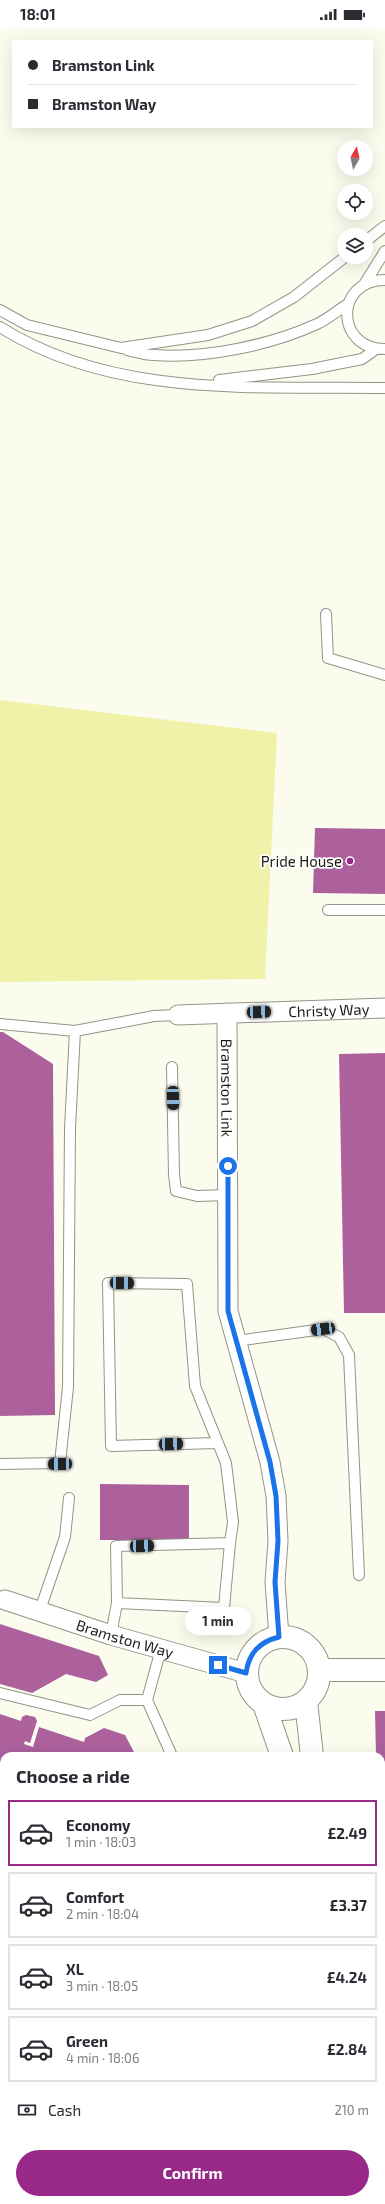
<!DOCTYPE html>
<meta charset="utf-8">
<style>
body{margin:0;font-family:"Exo 2",sans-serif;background:#f2f2f3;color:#2b2b33;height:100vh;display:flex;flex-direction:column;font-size:15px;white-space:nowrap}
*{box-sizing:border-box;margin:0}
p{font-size:13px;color:#7c7c81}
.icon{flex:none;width:22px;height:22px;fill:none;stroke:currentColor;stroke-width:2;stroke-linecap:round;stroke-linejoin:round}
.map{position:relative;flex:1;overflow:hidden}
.side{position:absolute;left:0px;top:1724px;width:385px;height:452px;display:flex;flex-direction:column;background:#fff;border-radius:12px 12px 0 0;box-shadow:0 4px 16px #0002}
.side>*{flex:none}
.hud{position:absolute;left:12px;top:12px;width:361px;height:88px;border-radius:0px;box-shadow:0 4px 16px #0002;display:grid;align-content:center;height:88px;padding:0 16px;background:#fff}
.needle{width:26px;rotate:9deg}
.buttons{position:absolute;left:337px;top:112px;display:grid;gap:8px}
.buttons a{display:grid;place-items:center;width:36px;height:36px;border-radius:50%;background:#fff;box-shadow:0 4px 16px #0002;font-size:20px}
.end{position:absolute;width:18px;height:18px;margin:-9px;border:5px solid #1a73e8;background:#fff;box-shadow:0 0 0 2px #fff}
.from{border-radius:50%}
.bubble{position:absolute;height:28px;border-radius:14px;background:#fff;box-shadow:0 4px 16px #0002;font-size:13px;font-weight:700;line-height:28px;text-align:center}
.car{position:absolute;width:12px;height:24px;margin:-12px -6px;border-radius:5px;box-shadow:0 0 3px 1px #0007;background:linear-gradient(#222 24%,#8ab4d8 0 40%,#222 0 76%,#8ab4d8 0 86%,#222 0)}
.hud b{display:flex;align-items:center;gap:14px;height:38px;font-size:15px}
.hud b+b{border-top:1px solid #e1e1e2}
.hud i{width:10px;height:10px;background:#2b2b33}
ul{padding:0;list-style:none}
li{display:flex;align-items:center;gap:12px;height:66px;margin:0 8px 6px;padding:0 8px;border:2px solid #e1e1e2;border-radius:0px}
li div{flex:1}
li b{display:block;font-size:15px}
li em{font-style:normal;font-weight:700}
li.active{border-color:#992989}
li>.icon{width:36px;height:36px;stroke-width:1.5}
h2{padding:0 16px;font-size:18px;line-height:48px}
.pay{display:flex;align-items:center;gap:10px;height:44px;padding:0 16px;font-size:15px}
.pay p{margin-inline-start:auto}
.primary-button{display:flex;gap:8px;margin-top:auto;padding:8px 16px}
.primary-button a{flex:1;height:46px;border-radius:24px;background:#992989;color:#fff;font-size:16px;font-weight:700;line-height:46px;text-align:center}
.status{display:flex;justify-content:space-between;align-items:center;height:28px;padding:0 20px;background:#fff;direction:ltr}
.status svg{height:11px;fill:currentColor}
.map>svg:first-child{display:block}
.green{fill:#f1f2aa}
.building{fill:#ac619d}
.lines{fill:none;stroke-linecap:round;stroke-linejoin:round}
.service-casing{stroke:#939486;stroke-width:12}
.minor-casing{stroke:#939486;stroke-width:21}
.tertiary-casing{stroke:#939486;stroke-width:24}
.secondary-casing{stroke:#939486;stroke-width:24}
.service{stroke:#fff;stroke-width:10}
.minor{stroke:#fff;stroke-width:19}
.tertiary{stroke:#fff;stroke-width:22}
.secondary{stroke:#f4f5d8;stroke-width:22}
.route{stroke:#1a73e8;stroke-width:5}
.poi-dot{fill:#992989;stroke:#fff;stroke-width:1.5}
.labels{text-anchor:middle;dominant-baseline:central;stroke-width:3.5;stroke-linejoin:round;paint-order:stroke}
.poi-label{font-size:15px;fill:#1c1c17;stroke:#fff;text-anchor:end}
.street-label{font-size:15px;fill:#1c1c17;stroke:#fff}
</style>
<div class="status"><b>18:01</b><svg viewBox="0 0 49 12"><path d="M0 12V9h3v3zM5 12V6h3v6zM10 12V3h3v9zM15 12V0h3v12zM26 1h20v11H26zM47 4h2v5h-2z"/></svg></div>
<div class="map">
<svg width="385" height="2176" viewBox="0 0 385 2176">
<rect width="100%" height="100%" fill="#fbfced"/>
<!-- green -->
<path class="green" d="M0,672L277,705L265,951L0,954Z
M0,1961L4,1963V2090H0Z
M385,2074V2176H179V2172H381V2079Z"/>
<!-- building -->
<path class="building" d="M315,800L385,801V866L313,865Z
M0,1004H3L53,1036L55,1387L0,1388Z
M385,1025V1285H344L339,1026Z
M100,1456L189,1457V1512H100Z
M0,1596L99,1628L108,1647L96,1654L66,1646L32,1665L0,1656Z
M375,1683H385V1857H381V1728H376Z
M0,1686L21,1693L22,1689L26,1687L35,1689L37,1693L30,1715L25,1713L24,1716L33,1719L39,1699L84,1714L85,1710L104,1700L125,1707L135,1726L134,1728H4V1834L0,1832Z"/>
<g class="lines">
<!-- service casing -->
<g class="service-casing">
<path id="service" d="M366,213L385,198
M385,252C334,252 335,321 385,321
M365,255L385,223
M0,282L27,297L121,320L208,307L252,293L294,269L345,229
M0,299C114,371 256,358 385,360
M127,322C135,324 145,327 154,327C205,331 271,317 317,296C328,291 338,282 348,276
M219,352L312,341L362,331L376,321
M326,586L328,630L385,647
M328,882H385
M0,996L75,1003L154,988L178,987
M172,1039L174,1147L176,1163L197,1168L228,1167
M236,1313L323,1301L339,1309L349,1327L359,1547
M218,1415L111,1418L108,1255L187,1256L195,1358L226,1435L233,1494L230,1515
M0,1436L60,1435L68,1359L70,1100L75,1003
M40,1582L65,1509L69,1470
M111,1607L117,1575L116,1518L230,1515L224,1580L117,1575
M0,1665L90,1687L120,1672H147L161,1621
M147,1672L172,1728
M0,1863L4,1861"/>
</g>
<!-- minor casing -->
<g class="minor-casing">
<g id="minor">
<path id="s1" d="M227,985L228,1283L270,1434L276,1468L278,1513L275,1554L279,1609"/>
<path id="s2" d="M178,987L385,980"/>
<path id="s3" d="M5,1572L111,1607L246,1645"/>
</g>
</g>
<!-- tertiary casing -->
<g class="tertiary-casing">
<path id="tertiary" d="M247 1645a36 36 0 1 1 72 0a36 36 0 1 1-72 0Z
M319,1642H385
M306,1673L312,1728
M264,1676L282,1728"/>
</g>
<!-- secondary casing -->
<g class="secondary-casing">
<path id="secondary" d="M0,1952L4,1953
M381,1986V2007
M381,2027L385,2026
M321,2176V2172"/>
</g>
<!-- service -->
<use href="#service" class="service"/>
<!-- minor -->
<use href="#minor" class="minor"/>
<!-- tertiary -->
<use href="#tertiary" class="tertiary"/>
<!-- secondary -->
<use href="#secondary" class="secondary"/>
</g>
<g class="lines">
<!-- route -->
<path class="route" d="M218,1637L246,1645C249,1625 259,1614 279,1609L275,1554L278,1513L276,1468L270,1434L228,1283V1138"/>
</g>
<!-- markers -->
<circle class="poi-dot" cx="350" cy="833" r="4"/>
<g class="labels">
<!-- poi labels -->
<g class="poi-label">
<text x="342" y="833">Pride House</text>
</g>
<!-- street labels -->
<g class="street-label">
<text stroke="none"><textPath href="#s2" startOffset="151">Christy Way</textPath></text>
<text stroke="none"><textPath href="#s1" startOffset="75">Bramston Link</textPath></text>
<text stroke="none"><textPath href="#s3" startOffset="126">Bramston Way</textPath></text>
</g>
</g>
</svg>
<div class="buttons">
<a><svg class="needle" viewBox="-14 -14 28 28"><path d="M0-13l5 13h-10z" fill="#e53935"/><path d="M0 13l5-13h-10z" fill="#7c7c81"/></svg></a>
<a><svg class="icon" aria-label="locate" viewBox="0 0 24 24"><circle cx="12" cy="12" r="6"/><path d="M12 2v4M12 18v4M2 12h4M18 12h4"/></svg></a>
<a><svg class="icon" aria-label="layers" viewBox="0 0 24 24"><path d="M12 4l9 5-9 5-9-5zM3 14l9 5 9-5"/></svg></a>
</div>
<i class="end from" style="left:228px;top:1138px"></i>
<i class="end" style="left:218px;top:1637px"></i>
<div class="bubble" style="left:185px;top:1579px;width:66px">1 min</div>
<i class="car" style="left:259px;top:984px;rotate:88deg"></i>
<i class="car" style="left:173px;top:1070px;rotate:179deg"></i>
<i class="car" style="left:122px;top:1255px;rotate:91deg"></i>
<i class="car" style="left:323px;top:1301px;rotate:263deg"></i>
<i class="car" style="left:171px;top:1416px;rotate:88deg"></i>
<i class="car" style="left:60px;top:1436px;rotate:269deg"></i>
<i class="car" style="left:142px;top:1518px;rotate:88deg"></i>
<div class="hud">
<b><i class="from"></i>Bramston Link</b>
<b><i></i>Bramston Way</b>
</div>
<section class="side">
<h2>Choose a ride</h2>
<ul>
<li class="active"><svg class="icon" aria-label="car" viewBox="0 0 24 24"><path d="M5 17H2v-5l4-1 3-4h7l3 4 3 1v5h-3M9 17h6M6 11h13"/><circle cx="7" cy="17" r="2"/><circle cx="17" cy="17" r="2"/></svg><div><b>Economy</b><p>1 min · 18:03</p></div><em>£2.49</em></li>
<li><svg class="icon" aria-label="car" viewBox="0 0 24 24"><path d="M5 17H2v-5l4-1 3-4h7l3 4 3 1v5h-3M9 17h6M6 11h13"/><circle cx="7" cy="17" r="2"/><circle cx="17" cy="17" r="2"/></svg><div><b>Comfort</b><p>2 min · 18:04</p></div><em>£3.37</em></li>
<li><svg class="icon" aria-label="car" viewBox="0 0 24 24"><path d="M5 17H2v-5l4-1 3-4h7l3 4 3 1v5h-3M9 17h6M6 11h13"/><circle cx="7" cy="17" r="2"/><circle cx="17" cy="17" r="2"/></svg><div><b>XL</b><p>3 min · 18:05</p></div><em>£4.24</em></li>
<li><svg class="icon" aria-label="car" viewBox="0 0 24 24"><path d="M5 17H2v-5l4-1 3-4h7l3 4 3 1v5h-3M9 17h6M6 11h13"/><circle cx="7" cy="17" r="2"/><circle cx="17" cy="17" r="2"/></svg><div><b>Green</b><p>4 min · 18:06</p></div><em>£2.84</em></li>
</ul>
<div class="pay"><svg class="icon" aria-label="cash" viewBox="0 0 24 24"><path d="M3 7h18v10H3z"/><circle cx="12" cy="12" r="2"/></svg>Cash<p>210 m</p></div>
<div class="primary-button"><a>Confirm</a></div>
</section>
</div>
